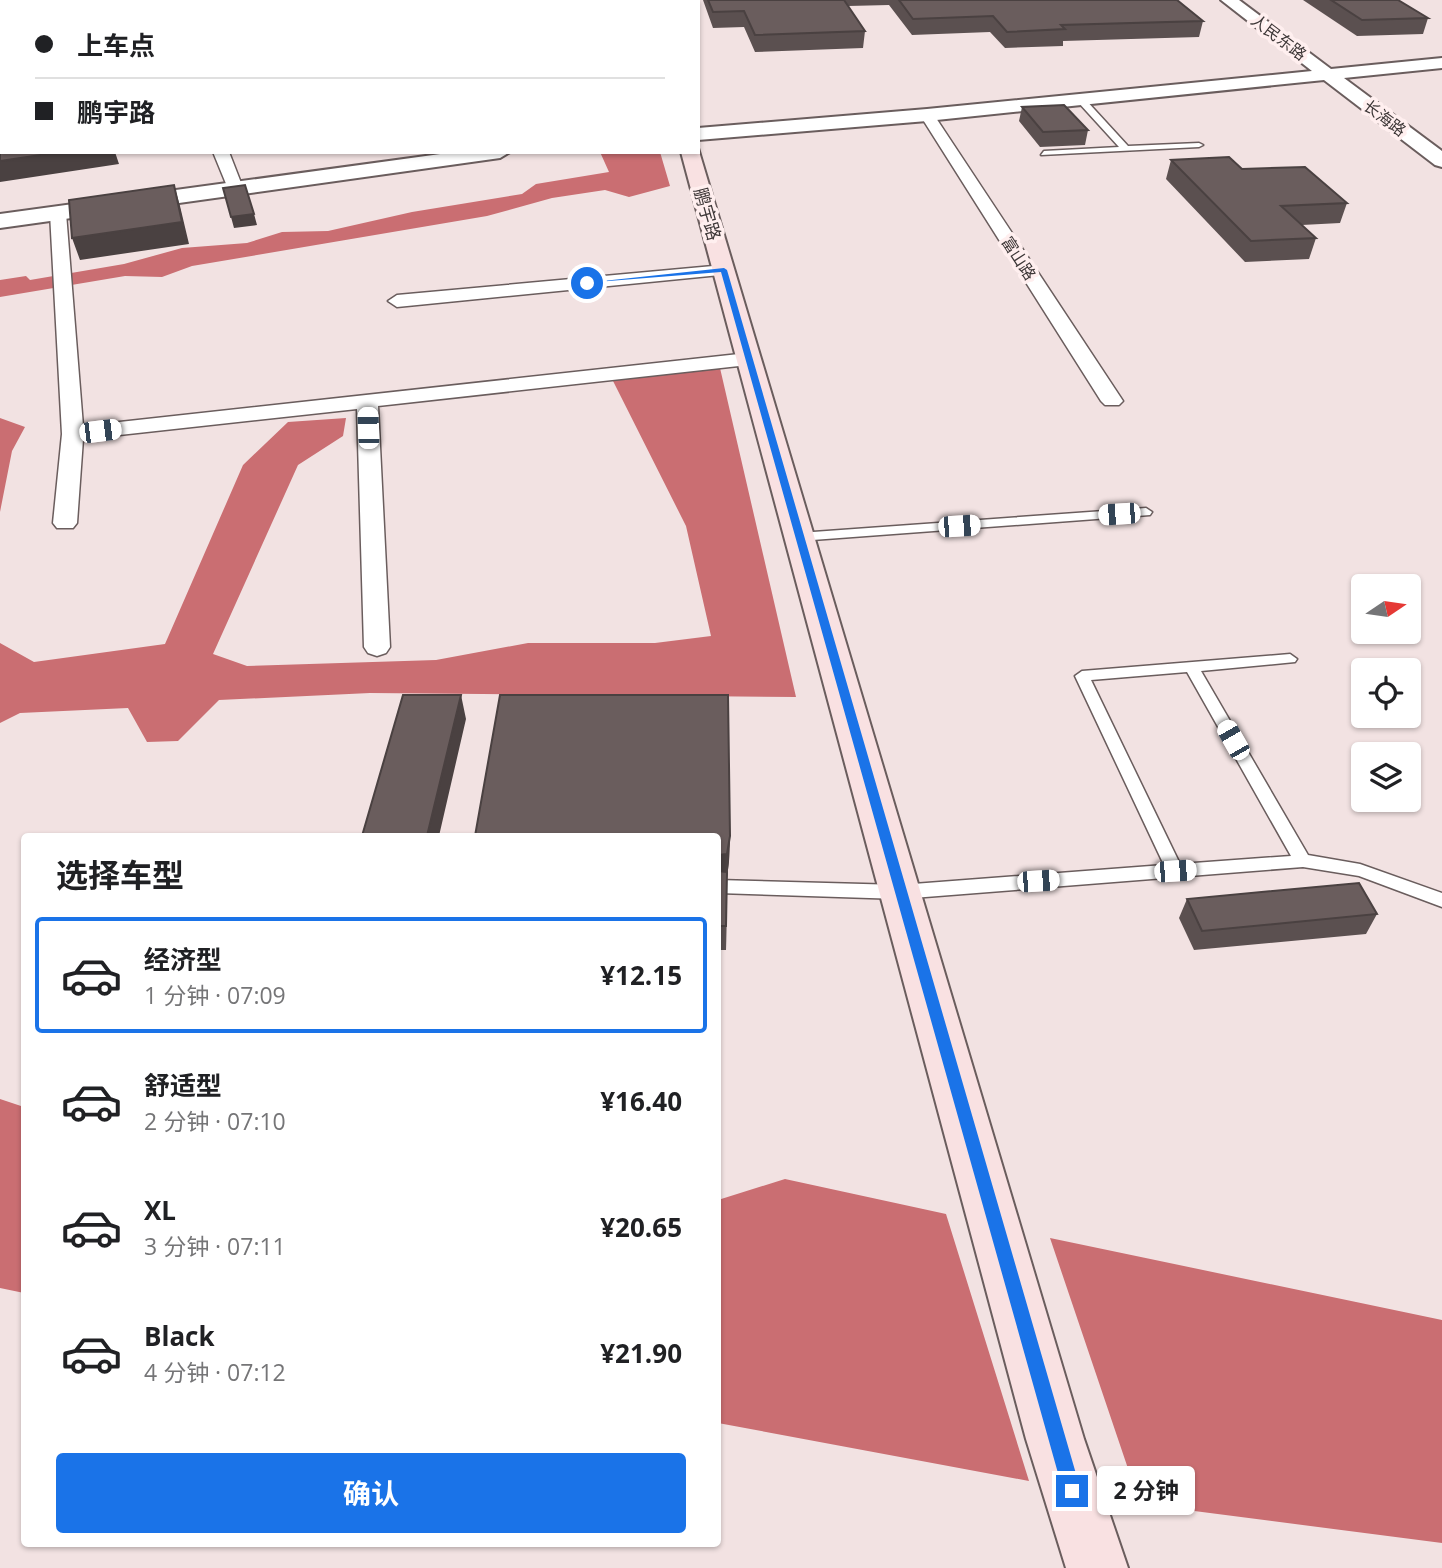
<!DOCTYPE html>
<html lang="zh">
<meta charset="utf-8">
<style>
body{margin:0;font-family:"Open Sans","Noto Sans SC",sans-serif;background:#f6f6f6;color:#202124;height:100vh;display:flex;flex-direction:column;font-size:26px;white-space:nowrap}
*{box-sizing:border-box;margin:0}
p{font-size:23px;color:#757577}
.icon{flex:none;width:38px;height:38px;fill:none;stroke:currentColor;stroke-width:2;stroke-linecap:round;stroke-linejoin:round}
.map{position:relative;flex:1;overflow:hidden}
.details{position:absolute;left:21px;top:833px;width:700px;height:714px;display:flex;flex-direction:column;background:#fff;border-radius:7px;box-shadow:0 2px 5px #0004}
.details>*{flex:none}
.hud{position:absolute;left:0px;top:0px;width:700px;height:154px;box-shadow:0 2px 5px #0004;display:grid;align-content:center;height:154px;padding:0 35px;background:#fff}
.needle{width:46px;rotate:77deg}
.controls{position:absolute;left:1351px;top:574px;display:grid;gap:14px}
.controls a{display:grid;place-items:center;width:70px;height:70px;border-radius:7px;background:#fff;box-shadow:0 2px 5px #0004;font-size:35px}
.end{position:absolute;width:32px;height:32px;margin:-16px;border:9px solid #1a73e8;background:#fff;box-shadow:0 0 0 4px #fff}
.from{border-radius:50%}
.bubble{position:absolute;height:49px;border-radius:7px;background:#fff;box-shadow:0 2px 5px #0004;font-size:23px;font-weight:700;line-height:49px;text-align:center}
.car{position:absolute;width:21px;height:42px;margin:-21px -10px;border-radius:9px;box-shadow:0 0 5px 2px #0007;background:linear-gradient(#fff 24%,#345 0 40%,#fff 0 76%,#345 0 86%,#fff 0)}
.hud b{display:flex;align-items:center;gap:24px;height:66px;font-size:26px}
.hud b+b{border-top:2px solid #e0e0e0}
.hud i{width:18px;height:18px;background:#202124}
ul{padding:0;list-style:none}
li{display:flex;align-items:center;gap:21px;height:116px;margin:0 14px 10px;padding:0 21px;border:4px solid transparent;border-radius:7px}
li div{flex:1}
li b{display:block;font-size:26px}
li em{font-style:normal;font-weight:700}
li.on{border-color:#1a73e8}
li>.icon{width:63px;height:63px;stroke-width:1.5}
h2{padding:0 35px;font-size:32px;line-height:84px}
.action{display:flex;gap:14px;margin-top:auto;padding:14px 35px}
.action a{flex:1;height:80px;border-radius:7px;background:#1a73e8;color:#fff;font-size:28px;font-weight:700;line-height:80px;text-align:center}
.map>svg:first-child{display:block}
.water{fill:#ca6e72}
.lines{fill:none;stroke-linecap:round;stroke-linejoin:round}
.service-casing{stroke:#6a5d5d;stroke-width:3}
.minor-casing{stroke:#6a5d5d;stroke-width:3}
.tertiary-casing{stroke:#6a5d5d;stroke-width:4}
.secondary-casing{stroke:#6a5d5d;stroke-width:4}
.service{fill:#fff;fill-rule:evenodd}
.minor{fill:#fff;fill-rule:evenodd}
.tertiary{fill:#fff;fill-rule:evenodd}
.secondary{fill:#f9e1e2;fill-rule:evenodd}
.wall{fill:#5b5050}
.shaded-wall{fill:#4a4141}
.building{fill:#6a5d5d;stroke:#4a4141;stroke-width:2}
.route{fill:#1a73e8}
.labels{text-anchor:middle;dominant-baseline:central;stroke-width:7;stroke-linejoin:round;paint-order:stroke}
.far-street-label{font-size:16px;fill:#3d3737;stroke:#ffefef}
.street-label{font-size:18px;fill:#3d3737;stroke:#ffefef}
</style>
<div class="map">
<svg width="1442" height="1568" viewBox="0 0 1442 1568">
<rect width="100%" height="100%" fill="#f2e2e2"/>
<!-- water -->
<path class="water" d="M600,152H660L670,186L629,197L605,190L552,198L487,216L192,266L162,277L125,276L0,297V280L26,276L30,280L124,264L182,248L247,243L282,232L328,231L412,212L522,194L536,184L609,172Z
M720,368L796,697L370,693L219,700L178,741L147,742L128,708L20,713L0,723V643L34,662L165,644L243,465L288,422L346,418L343,436L298,465L213,654L247,666L436,660L528,643H655L711,636L686,526L612,379Z
M0,418L25,427L12,451L0,512Z
M0,1099L24,1107V1293L0,1288Z
M785,1179L946,1214L1029,1481L718,1423V1200Z
M1050,1238L1442,1320V1543L1140,1504Z"/>
<g class="lines">
<!-- service casing -->
<g class="service-casing">
<path id="service" d="M1078,98H1084L1128,146L1199,143L1203,145L1199,147L1041,155L1044,151L1119,147L1078,102Z
M1146,508L1152,512L1150,515L799,541L793,537L799,533Z
M1290,654L1297,659L1295,662L1201,671L1308,855L1360,864L1442,893V907L1359,876L1303,867L900,899L718,893V880L900,885L1164,865L1075,676L1082,671ZM1187,672L1291,856L1180,864L1091,680Z"/>
</g>
<!-- minor casing -->
<g class="minor-casing">
<path id="minor" d="M296,0H322L295,2Z
M927,111L934,115L1123,401L1119,405H1105L1101,401L920,115Z
M213,152H229L243,188L241,191H229Z
M58,208L66,213L83,426L748,353L758,359L748,365L378,406L390,647L386,653L377,656L368,653L364,647L357,409L83,439L77,523L73,528H57L53,523L62,434L50,213Z
M724,265L733,270L730,274L397,307L388,301L397,295Z"/>
</g>
<!-- tertiary casing -->
<g class="tertiary-casing">
<path id="tertiary" d="M1221,0H1239L1331,69L1442,58V68L1344,78L1442,151V167L1435,165L1324,80L927,121L698,140V128L927,109L1312,71Z
M455,152H510L500,158L0,228V214Z"/>
</g>
<!-- secondary casing -->
<g class="secondary-casing">
<path id="secondary" d="M649,0H665L666,2H650Z
M698,148L1084,1439L1128,1568H1066L1026,1439L681,152H698Z"/>
</g>
<!-- service -->
<use href="#service" class="service"/>
<!-- minor -->
<use href="#minor" class="minor"/>
<!-- tertiary -->
<use href="#tertiary" class="tertiary"/>
<!-- secondary -->
<use href="#secondary" class="secondary"/>
</g>
<!-- wall -->
<path class="wall" d="M703,0H1177L1203,21L1199,37L1063,41V46L1005,48L990,32L912,35L889,5L848,6L865,31L863,48L755,52L744,27L713,28Z
M1303,0H1398L1428,18L1423,34L1357,36Z
M1022,107L1088,130L1085,145L1040,147L1019,121Z
M1171,160L1242,169L1347,203L1340,223L1302,225L1316,238L1309,259L1245,262L1166,179Z
M718,836H730L729,861L727,878L726,950H718Z
M1187,899L1377,914L1366,934L1194,950L1179,918Z"/>
<!-- shaded-wall -->
<path class="shaded-wall" d="M61,152H115L119,164L0,182V161Z
M174,185L180,206L189,244L80,260L72,238Z
M254,214L257,225L234,228L231,217Z
M461,695L466,719L439,836H427Z
M730,836L729,861L727,878L726,950V926L718,880V855Z"/>
<!-- building -->
<path class="building" d="M708,0H844L865,31L755,35L744,11L713,12Z
M899,0H1177L1203,21L1061,25L1065,29L1007,32L993,16L913,19Z
M1331,0H1398L1428,18L1362,20Z
M0,93H2V152H61L0,161Z
M1064,105L1088,130L1043,132L1022,107Z
M1229,157L1242,169L1305,167L1347,203L1281,206L1316,238L1251,241L1171,160Z
M174,185L182,222L72,238L69,200Z
M245,185L254,214L231,217L223,188Z
M403,695H461L427,836H362Z
M500,695H728L730,836L727,854L718,855V836H475Z
M718,871L727,872L726,926H718Z
M1359,883L1377,914L1202,931L1187,899Z"/>
<!-- route -->
<path class="route" d="M724,268L727,270L1081,1491L1078,1497L1072,1500L1066,1497L1063,1491L721,272L584,283Z"/>
<g class="labels">
<!-- far-street labels -->
<g class="far-street-label">
<text transform="translate(1279 37) rotate(37)">人民东路</text>
<text transform="translate(1385 118) rotate(37)">长海路</text>
<text transform="translate(1019 258) rotate(57)">富山路</text>
</g>
<!-- street labels -->
<g class="street-label">
<text transform="translate(708 214) rotate(74)">鹏宇路</text>
</g>
</g>
</svg>
<div class="controls">
<a><svg class="needle" viewBox="-14 -14 28 28"><path d="M0-13l5 13h-10z" fill="#e53935"/><path d="M0 13l5-13h-10z" fill="#757577"/></svg></a>
<a><svg class="icon" aria-label="locate" viewBox="0 0 24 24"><circle cx="12" cy="12" r="6"/><path d="M12 2v4M12 18v4M2 12h4M18 12h4"/></svg></a>
<a><svg class="icon" aria-label="layers" viewBox="0 0 24 24"><path d="M12 4l9 5-9 5-9-5zM3 14l9 5 9-5"/></svg></a>
</div>
<i class="end from" style="left:587px;top:283px"></i>
<i class="end" style="left:1072px;top:1491px"></i>
<div class="bubble" style="left:1097px;top:1466px;width:98px">2 分钟</div>
<i class="car" style="left:368px;top:428px;rotate:358deg"></i>
<i class="car" style="left:100px;top:431px;rotate:83deg"></i>
<i class="car" style="left:1119px;top:514px;rotate:266deg"></i>
<i class="car" style="left:959px;top:526px;rotate:86deg"></i>
<i class="car" style="left:1233px;top:740px;rotate:330deg"></i>
<i class="car" style="left:1175px;top:871px;rotate:86deg"></i>
<i class="car" style="left:1038px;top:881px;rotate:86deg"></i>
<div class="hud">
<b><i class="from"></i>上车点</b>
<b><i></i>鹏宇路</b>
</div>
<section class="details">
<h2>选择车型</h2>
<ul>
<li class="on"><svg class="icon" aria-label="car" viewBox="0 0 24 24"><path d="M5 17H2v-5l4-1 3-4h7l3 4 3 1v5h-3M9 17h6M6 11h13"/><circle cx="7" cy="17" r="2"/><circle cx="17" cy="17" r="2"/></svg><div><b>经济型</b><p>1 分钟 · 07:09</p></div><em>¥12.15</em></li>
<li><svg class="icon" aria-label="car" viewBox="0 0 24 24"><path d="M5 17H2v-5l4-1 3-4h7l3 4 3 1v5h-3M9 17h6M6 11h13"/><circle cx="7" cy="17" r="2"/><circle cx="17" cy="17" r="2"/></svg><div><b>舒适型</b><p>2 分钟 · 07:10</p></div><em>¥16.40</em></li>
<li><svg class="icon" aria-label="car" viewBox="0 0 24 24"><path d="M5 17H2v-5l4-1 3-4h7l3 4 3 1v5h-3M9 17h6M6 11h13"/><circle cx="7" cy="17" r="2"/><circle cx="17" cy="17" r="2"/></svg><div><b>XL</b><p>3 分钟 · 07:11</p></div><em>¥20.65</em></li>
<li><svg class="icon" aria-label="car" viewBox="0 0 24 24"><path d="M5 17H2v-5l4-1 3-4h7l3 4 3 1v5h-3M9 17h6M6 11h13"/><circle cx="7" cy="17" r="2"/><circle cx="17" cy="17" r="2"/></svg><div><b>Black</b><p>4 分钟 · 07:12</p></div><em>¥21.90</em></li>
</ul>
<div class="action"><a>确认</a></div>
</section>
</div>
